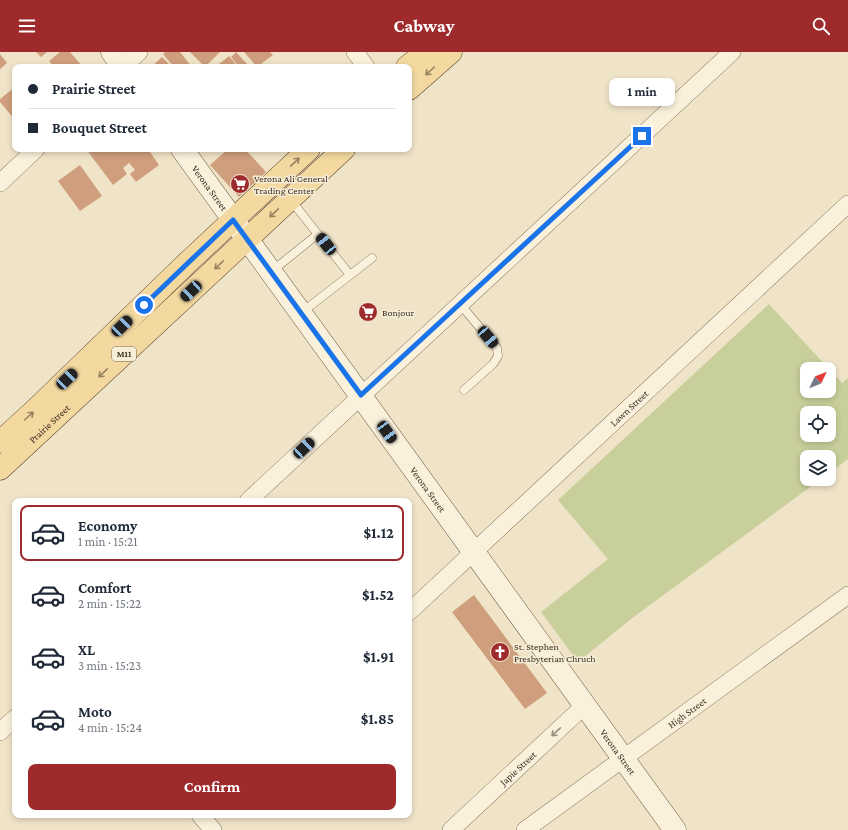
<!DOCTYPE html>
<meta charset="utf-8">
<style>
body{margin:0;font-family:"Crimson Pro",serif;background:#f6f6f7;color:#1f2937;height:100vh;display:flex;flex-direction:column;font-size:15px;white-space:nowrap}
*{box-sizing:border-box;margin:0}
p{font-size:13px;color:#747a83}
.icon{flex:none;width:22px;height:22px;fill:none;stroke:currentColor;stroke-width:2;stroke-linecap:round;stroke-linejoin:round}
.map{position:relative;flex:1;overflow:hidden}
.drawer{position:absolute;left:12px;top:446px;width:400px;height:320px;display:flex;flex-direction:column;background:#fff;border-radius:8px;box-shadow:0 2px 6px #0003}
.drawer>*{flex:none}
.banner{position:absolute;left:12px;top:12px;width:400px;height:88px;border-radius:8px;box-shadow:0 2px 6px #0003;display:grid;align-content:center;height:88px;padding:0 16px;background:#fff}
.needle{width:26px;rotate:47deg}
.tools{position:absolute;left:800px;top:310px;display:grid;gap:8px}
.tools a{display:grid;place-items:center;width:36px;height:36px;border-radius:8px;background:#fff;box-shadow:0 2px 6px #0003;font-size:20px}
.end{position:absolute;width:18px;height:18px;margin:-9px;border:5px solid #1a73e8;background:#fff;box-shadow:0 0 0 2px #fff}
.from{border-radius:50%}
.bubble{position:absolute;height:28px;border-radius:8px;background:#fff;box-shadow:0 2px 6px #0003;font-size:13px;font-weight:700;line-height:28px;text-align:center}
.car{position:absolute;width:12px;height:24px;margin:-12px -6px;border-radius:5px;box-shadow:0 0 3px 1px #0007;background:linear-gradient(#222 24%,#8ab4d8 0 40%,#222 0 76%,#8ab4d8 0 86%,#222 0)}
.banner b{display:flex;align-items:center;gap:14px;height:38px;font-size:15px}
.banner b+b{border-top:1px solid #e0e1e3}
.banner i{width:10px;height:10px;background:#1f2937}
ul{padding:7px 0 0;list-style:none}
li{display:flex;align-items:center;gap:12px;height:56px;margin:0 8px 6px;padding:0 8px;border:2px solid transparent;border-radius:8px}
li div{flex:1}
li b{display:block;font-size:15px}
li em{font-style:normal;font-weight:700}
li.current{border-color:#9e2a2b}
li>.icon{width:36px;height:36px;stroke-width:1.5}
.action{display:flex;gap:8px;margin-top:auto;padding:8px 16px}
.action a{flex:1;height:46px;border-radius:8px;background:#9e2a2b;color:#fff;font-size:16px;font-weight:700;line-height:46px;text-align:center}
header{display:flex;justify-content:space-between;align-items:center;height:52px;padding:0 16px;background:#9e2a2b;color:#fff;font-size:18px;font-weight:700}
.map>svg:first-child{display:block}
.green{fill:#c9cf9b;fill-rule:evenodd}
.building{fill:#cf9f7d}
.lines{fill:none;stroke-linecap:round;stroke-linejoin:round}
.service-casing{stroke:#8d765c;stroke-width:9}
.minor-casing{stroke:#8d765c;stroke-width:18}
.secondary-casing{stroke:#6f573f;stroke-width:23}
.primary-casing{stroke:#5b4430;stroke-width:23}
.service{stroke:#faf1dc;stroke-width:8}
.minor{stroke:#faf1dc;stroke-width:17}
.secondary{stroke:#faf1dc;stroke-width:22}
.primary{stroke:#f3d9a0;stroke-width:22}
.oneway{stroke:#988460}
.oneway2{stroke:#9c907e}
.route{stroke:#1a73e8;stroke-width:5}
.labels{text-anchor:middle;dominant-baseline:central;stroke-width:3;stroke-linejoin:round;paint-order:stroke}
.shield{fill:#f7eed8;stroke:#756857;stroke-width:1}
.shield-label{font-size:9px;font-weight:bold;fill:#3d2e20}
.poi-label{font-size:10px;fill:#3d2e20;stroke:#f7eed8;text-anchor:start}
.street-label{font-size:10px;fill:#3d2e20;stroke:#f7eed8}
</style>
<header><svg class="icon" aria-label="menu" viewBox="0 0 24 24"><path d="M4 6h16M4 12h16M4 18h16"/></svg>Cabway<svg class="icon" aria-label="search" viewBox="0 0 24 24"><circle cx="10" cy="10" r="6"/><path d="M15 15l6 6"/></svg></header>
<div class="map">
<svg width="848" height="778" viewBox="0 0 848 778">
<rect width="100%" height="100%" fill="#f0e4c8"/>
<!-- green -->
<path class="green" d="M769,252L829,317H807V339H829V317L842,331L848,326V407L829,421V405H807V427H821L631,567L578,610L541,560L608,507L558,448ZM807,361H829V383H807Z"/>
<!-- building -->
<path class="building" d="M36,0H47L41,5Z
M60,0H70L83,15H54L49,9Z
M165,0H180L192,15H171L173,14L163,2Z
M190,0H220L205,15Z
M236,0L249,14L248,15H239L231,5Z
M244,0H270L273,3L257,15Z
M0,2L7,11L0,17Z
M229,4L238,15H222L219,12Z
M162,5L171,14L170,15H151Z
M15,35V68L0,50V47Z
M86,97H110L111,98L112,97H148L159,113L136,130L130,122L135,118L129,111L123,116L127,122L113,133Z
M228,97H245L266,120L239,145L210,113Z
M80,113L102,144L80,159L58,129Z
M474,543L547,641L525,657L452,560Z"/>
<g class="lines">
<!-- service casing -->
<g class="service-casing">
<path id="service" d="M290,147L350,223
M272,219L318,182
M460,252L497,296L498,304L493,312L464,338
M301,261L372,206"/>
</g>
<!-- minor casing -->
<g class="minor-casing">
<g id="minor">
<path d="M355,0L366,15"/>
<path d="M123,15L139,0"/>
<path d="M0,131L36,97"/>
<path d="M248,449L732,0"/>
<path id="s1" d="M409,560L848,152"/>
<path d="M0,680L15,666"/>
<path d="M200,763L213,778"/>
<path id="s2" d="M451,778L584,654"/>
<path id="s3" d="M525,778L848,543"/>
</g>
</g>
<!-- secondary casing -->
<g class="secondary-casing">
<g id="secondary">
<path d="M112,0L123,15"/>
<path id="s4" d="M182,97L675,778"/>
</g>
</g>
<!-- primary casing -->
<g class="primary-casing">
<g id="primary">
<path d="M407,15L426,0"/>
<path d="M409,37L451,0"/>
<path d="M0,390L34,359L187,211L309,97"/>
<path id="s5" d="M0,417L344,97"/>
</g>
</g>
<!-- service -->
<use href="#service" class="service"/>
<!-- minor -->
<use href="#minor" class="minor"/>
<!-- secondary -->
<use href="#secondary" class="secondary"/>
<!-- primary -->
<use href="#primary" class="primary"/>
</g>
<!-- one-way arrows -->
<defs><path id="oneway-shaft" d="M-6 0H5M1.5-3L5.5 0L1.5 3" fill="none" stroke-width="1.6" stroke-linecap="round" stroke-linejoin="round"/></defs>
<g class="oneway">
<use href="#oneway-shaft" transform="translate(430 19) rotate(138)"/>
<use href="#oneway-shaft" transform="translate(295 110) rotate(-43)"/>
<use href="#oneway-shaft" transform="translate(274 161) rotate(137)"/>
<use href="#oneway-shaft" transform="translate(219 213) rotate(137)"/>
<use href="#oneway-shaft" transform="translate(103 321) rotate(137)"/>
<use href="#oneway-shaft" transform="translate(29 364) rotate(-42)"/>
</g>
<use class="oneway2" href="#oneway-shaft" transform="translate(556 680) rotate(137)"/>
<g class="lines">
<!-- route -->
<path class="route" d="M144,253L233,168L361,343L642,84"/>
</g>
<!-- icons -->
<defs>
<g id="supermarket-disc" transform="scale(1)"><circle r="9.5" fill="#9e2a2b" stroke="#f7eed8"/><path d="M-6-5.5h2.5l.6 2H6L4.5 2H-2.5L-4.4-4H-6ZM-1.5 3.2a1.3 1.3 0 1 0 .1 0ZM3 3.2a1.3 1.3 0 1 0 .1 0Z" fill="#fff"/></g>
<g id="church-disc" transform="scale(1)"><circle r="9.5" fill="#9e2a2b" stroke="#f7eed8"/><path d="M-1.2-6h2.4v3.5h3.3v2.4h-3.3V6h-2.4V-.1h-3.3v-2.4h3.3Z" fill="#fff"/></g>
</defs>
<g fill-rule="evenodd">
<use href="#supermarket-disc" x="240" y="132"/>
<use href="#supermarket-disc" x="368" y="260"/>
<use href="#church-disc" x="500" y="600"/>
</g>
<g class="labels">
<!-- shield labels -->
<rect class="shield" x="112" y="295" width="24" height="14" rx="3"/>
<g class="shield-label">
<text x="124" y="302">M11</text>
</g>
<!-- poi labels -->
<g class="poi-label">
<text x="254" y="126">Verona Ali General<tspan x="254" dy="12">Trading Center</tspan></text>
<text x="382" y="260">Bonjour</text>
<text x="514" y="594">St. Stephen<tspan x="514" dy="12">Presbyterian Chruch</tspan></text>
</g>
<!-- street labels -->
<g class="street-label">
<text stroke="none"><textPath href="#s4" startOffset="48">Verona Street</textPath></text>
<text stroke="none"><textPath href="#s1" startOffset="300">Lawn Street</textPath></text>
<text stroke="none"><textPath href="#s5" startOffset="67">Prairie Street</textPath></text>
<text stroke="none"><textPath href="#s4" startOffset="420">Verona Street</textPath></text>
<text stroke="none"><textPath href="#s3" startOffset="200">High Street</textPath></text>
<text stroke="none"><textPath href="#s4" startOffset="744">Verona Street</textPath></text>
<text stroke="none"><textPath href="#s2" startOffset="91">Japie Street</textPath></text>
</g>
</g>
</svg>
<div class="tools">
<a><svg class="needle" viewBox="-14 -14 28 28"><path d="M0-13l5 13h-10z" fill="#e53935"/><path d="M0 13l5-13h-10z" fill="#747a83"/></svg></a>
<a><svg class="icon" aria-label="locate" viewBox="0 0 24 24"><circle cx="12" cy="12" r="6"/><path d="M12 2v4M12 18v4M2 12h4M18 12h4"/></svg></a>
<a><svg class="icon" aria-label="layers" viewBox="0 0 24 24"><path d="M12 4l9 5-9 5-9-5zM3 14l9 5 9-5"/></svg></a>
</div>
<i class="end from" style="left:144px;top:253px"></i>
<i class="end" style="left:642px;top:84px"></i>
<div class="bubble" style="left:609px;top:26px;width:66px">1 min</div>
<i class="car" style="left:326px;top:192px;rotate:322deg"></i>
<i class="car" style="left:191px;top:239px;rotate:227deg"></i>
<i class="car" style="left:122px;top:274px;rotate:46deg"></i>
<i class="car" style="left:488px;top:285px;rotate:140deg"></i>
<i class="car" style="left:67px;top:327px;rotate:46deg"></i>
<i class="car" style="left:387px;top:380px;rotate:144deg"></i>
<i class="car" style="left:304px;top:396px;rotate:47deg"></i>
<div class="banner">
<b><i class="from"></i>Prairie Street</b>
<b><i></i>Bouquet Street</b>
</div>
<section class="drawer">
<ul>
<li class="current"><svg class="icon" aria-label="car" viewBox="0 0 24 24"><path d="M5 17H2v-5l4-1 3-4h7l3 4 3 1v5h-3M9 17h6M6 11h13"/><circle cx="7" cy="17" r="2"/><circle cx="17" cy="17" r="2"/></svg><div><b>Economy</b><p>1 min · 15:21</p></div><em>$1.12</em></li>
<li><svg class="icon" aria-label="car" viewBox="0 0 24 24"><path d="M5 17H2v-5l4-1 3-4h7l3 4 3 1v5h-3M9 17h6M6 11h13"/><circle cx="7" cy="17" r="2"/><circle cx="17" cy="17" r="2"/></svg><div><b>Comfort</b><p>2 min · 15:22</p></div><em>$1.52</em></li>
<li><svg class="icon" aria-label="car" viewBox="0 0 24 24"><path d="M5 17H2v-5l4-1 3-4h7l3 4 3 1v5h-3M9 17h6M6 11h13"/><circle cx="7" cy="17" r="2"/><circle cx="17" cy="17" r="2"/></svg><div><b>XL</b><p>3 min · 15:23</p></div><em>$1.91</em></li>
<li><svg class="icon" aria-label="car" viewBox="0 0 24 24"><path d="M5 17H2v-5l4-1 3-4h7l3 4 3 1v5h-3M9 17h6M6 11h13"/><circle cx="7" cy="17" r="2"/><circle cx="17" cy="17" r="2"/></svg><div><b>Moto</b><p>4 min · 15:24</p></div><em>$1.85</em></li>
</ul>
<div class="action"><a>Confirm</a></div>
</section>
</div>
